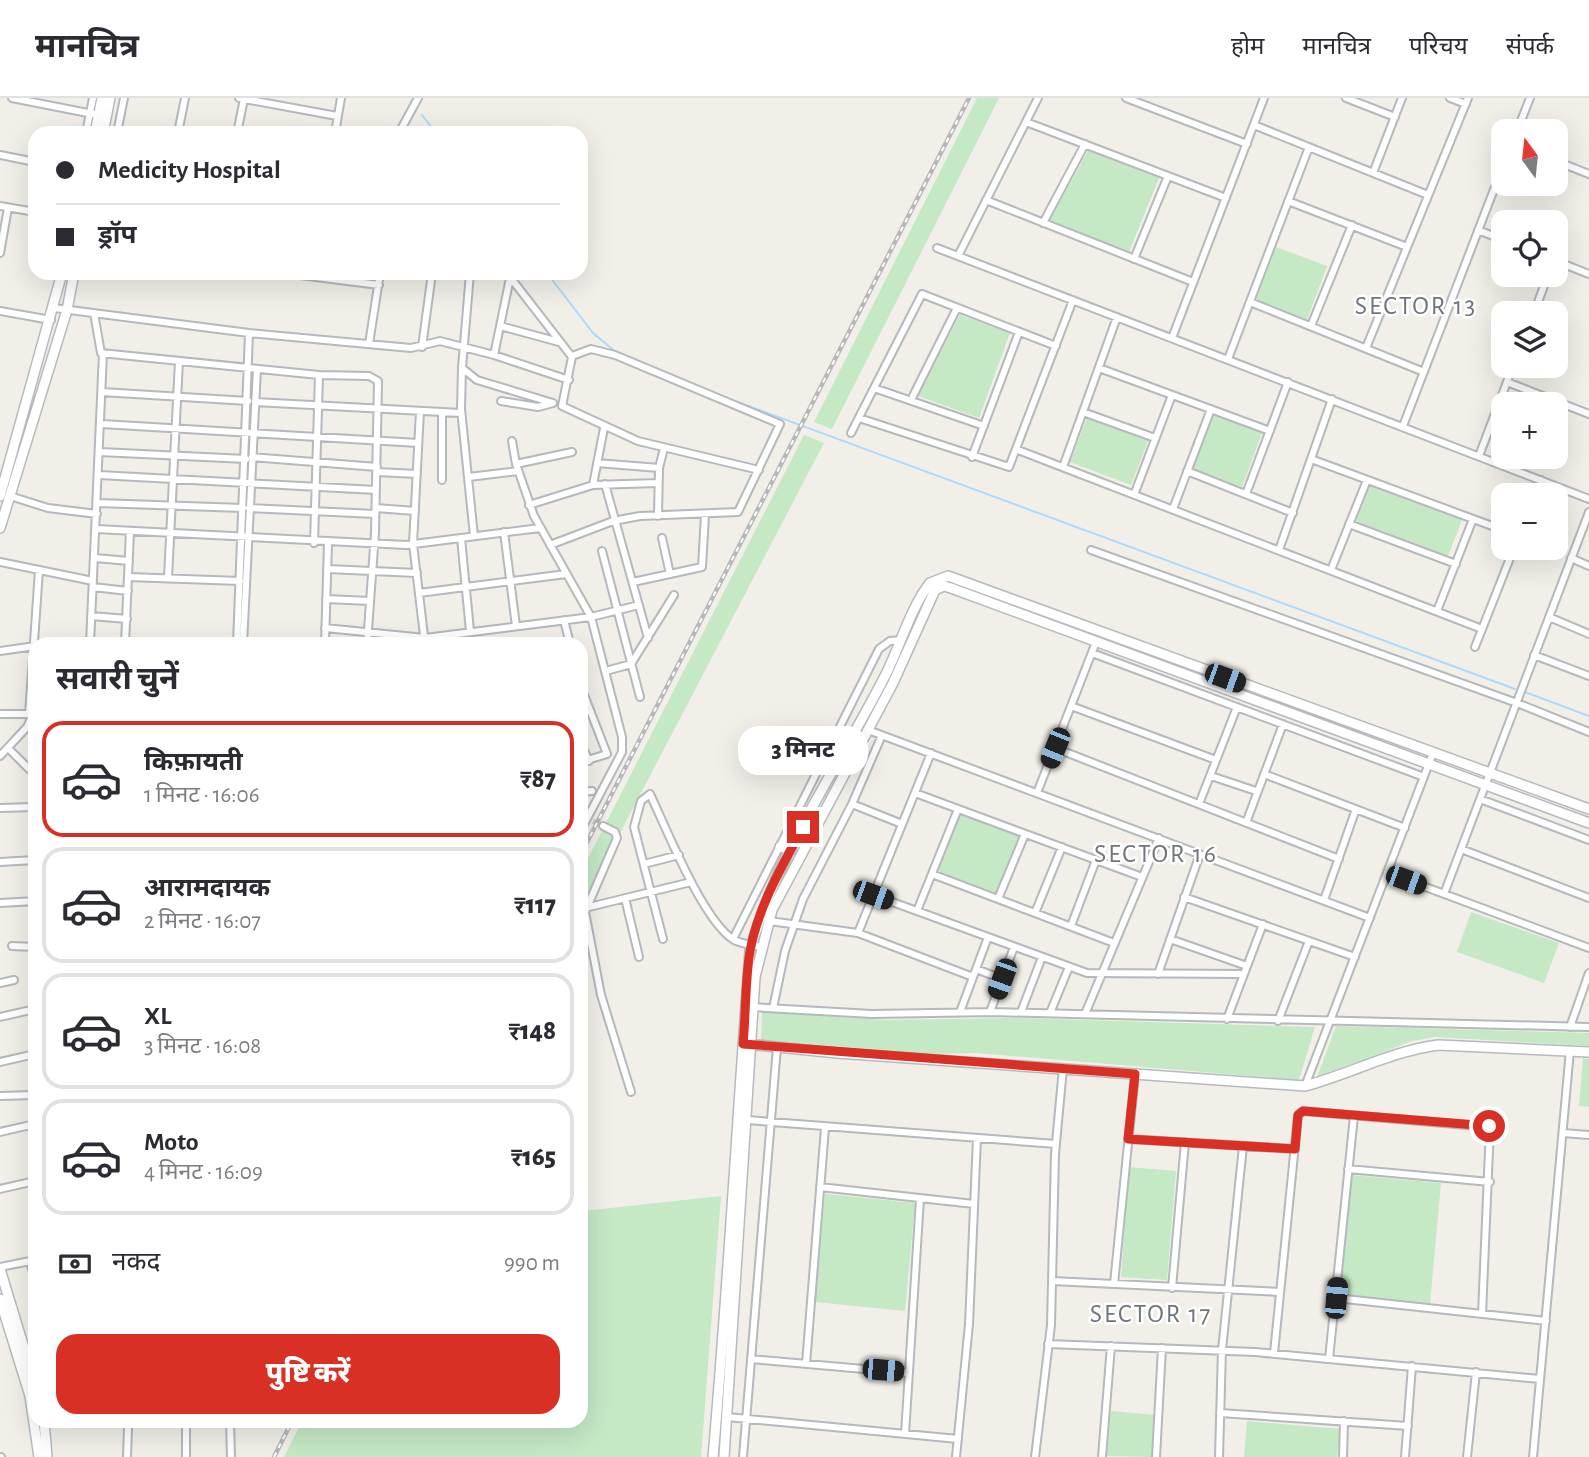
<!DOCTYPE html>
<html lang="hi">
<meta charset="utf-8">
<style>
body{margin:0;font-family:"Alegreya Sans","Noto Sans Devanagari",sans-serif;background:#f2f2f3;color:#2b2b33;height:100vh;display:flex;flex-direction:column;font-size:26px;white-space:nowrap}
*{box-sizing:border-box;margin:0}
p{font-size:23px;color:#7c7c81}
.icon{flex:none;width:38px;height:38px;fill:none;stroke:currentColor;stroke-width:2;stroke-linecap:round;stroke-linejoin:round}
.map{position:relative;flex:1;overflow:hidden}
.drawer{position:absolute;left:28px;top:539px;width:560px;height:791px;display:flex;flex-direction:column;background:#fff;border-radius:21px;box-shadow:0 7px 28px #0002}
.drawer>*{flex:none}
.guide{position:absolute;left:28px;top:28px;width:560px;height:154px;border-radius:21px;box-shadow:0 7px 28px #0002;display:grid;align-content:center;height:154px;padding:0 28px;background:#fff}
.needle{width:46px;rotate:345deg}
.tools{position:absolute;left:1491px;top:21px;display:grid;gap:14px}
.tools a{display:grid;place-items:center;width:77px;height:77px;border-radius:14px;background:#fff;box-shadow:0 7px 28px #0002;font-size:35px}
.end{position:absolute;width:32px;height:32px;margin:-16px;border:9px solid #d93025;background:#fff;box-shadow:0 0 0 4px #fff}
.from{border-radius:50%}
.bubble{position:absolute;height:49px;border-radius:21px;background:#fff;box-shadow:0 7px 28px #0002;font-size:23px;font-weight:800;line-height:49px;text-align:center}
.car{position:absolute;width:21px;height:42px;margin:-21px -10px;border-radius:9px;box-shadow:0 0 5px 2px #0007;background:linear-gradient(#222 24%,#8ab4d8 0 40%,#222 0 76%,#8ab4d8 0 86%,#222 0)}
.guide b{display:flex;align-items:center;gap:24px;height:66px;font-size:26px}
.guide b+b{border-top:2px solid #e1e1e2}
.guide i{width:18px;height:18px;background:#2b2b33}
ul{padding:0;list-style:none}
li{display:flex;align-items:center;gap:21px;height:116px;margin:0 14px 10px;padding:0 14px;border:4px solid #e1e1e2;border-radius:21px}
li div{flex:1}
li b{display:block;font-size:26px}
li em{font-style:normal;font-weight:800}
li.active{border-color:#d93025}
li>.icon{width:63px;height:63px;stroke-width:1.5}
h2{padding:0 28px;font-size:32px;line-height:84px}
.pay{display:flex;align-items:center;gap:18px;height:77px;padding:0 28px;font-size:26px}
.pay p{margin-inline-start:auto}
.button{display:flex;gap:14px;margin-top:auto;padding:14px 28px}
.button a{flex:1;height:80px;border-radius:21px;background:#d93025;color:#fff;font-size:28px;font-weight:800;line-height:80px;text-align:center}
header{display:flex;align-items:center;gap:42px;box-sizing:border-box;height:98px;padding:0 35px;background:#fff;border-bottom:2px solid #e1e1e2}
header strong{font-size:33px}
nav{display:flex;gap:38px;margin-inline-start:auto;font-size:24px}
.map>svg:first-child{display:block}
.green{fill:#c5e8c5}
.lines{fill:none;stroke-linecap:round;stroke-linejoin:round}
.stream{stroke:#aadaff;stroke-width:2}
.street-tunnel{stroke:#ccccc8;stroke-width:6;stroke-dasharray:6 3;stroke-linecap:butt}
.street-casing{stroke:#b5b8bc;stroke-width:10}
.secondary-casing{stroke:#b6babf;stroke-width:12}
.street{stroke:#fff;stroke-width:6}
.secondary{stroke:#fff;stroke-width:9}
.rail-casing{stroke:#b6b7b8;stroke-width:4.5}
.rail{stroke:#fff;stroke-width:2;stroke-dasharray:5;stroke-linecap:butt}
.route{stroke:#d93025;stroke-width:9}
.labels{text-anchor:middle;dominant-baseline:central;stroke-width:5;stroke-linejoin:round;paint-order:stroke}
.neighbourhood-label{font-size:26px;letter-spacing:2px;fill:#70757a;stroke:#fff}
</style>
<header>
<strong>मानचित्र</strong>
<nav><a>होम</a><a>मानचित्र</a><a>परिचय</a><a>संपर्क</a></nav>
</header>
<div class="map">
<svg width="1589" height="1359" viewBox="0 0 1589 1359">
<rect width="100%" height="100%" fill="#f1efe8"/>
<!-- green -->
<path class="green" d="M977,0H999L832,331L814,324Z
M1088,53L1159,80L1129,154L1050,122Z
M1276,149L1327,168L1307,222L1256,202Z
M960,217L1010,235L979,320L918,298Z
M1213,317L1262,335L1242,389L1193,371Z
M1087,320L1148,343L1131,387L1070,364Z
M804,337L824,345L584,804L581,803V774Z
M1370,387L1462,422L1448,458L1356,423Z
M960,716L1019,738L997,795L938,773Z
M1471,814L1559,845L1544,885L1457,854Z
M762,914L885,922L1020,920L1315,929L1299,982L976,955L925,956L761,942Z
M1336,928L1589,935V948L1435,939L1412,943L1317,979Z
M1583,960L1589,961V1009L1579,1008Z
M1129,1069L1176,1073L1167,1182L1121,1179Z
M1351,1077L1441,1085L1430,1206L1340,1198Z
M825,1096L915,1105L905,1213L815,1204Z
M721,1098L701,1359H284L302,1323H581V1108L583,1113Z
M1111,1313L1155,1317L1151,1359L1107,1358Z
M1247,1323L1340,1331L1337,1359H1244Z"/>
<g class="lines">
<!-- stream -->
<path class="stream" d="M422,17L436,35
M547,175L593,235L617,255
M716,296L1515,591
M1525,594L1589,618"/>
<!-- street-tunnel -->
<path class="street-tunnel" d="M593,723L603,728"/>
<!-- street casing -->
<g class="street-casing">
<path id="street" d="M12,0L98,17
M239,0L337,18
M1126,0L1247,46
M1346,0L1395,19
M1450,0L1466,6
M1026,24L1226,100
M1254,27L1428,97
M1517,33L1530,0
M86,35L93,0
M117,35L124,0
M178,35L185,0
M237,35L244,1
M335,35L341,0
M399,35L418,0
M0,57L35,64
M1556,63L1589,76
M1373,75L1402,0
M986,102L1193,184
M1288,103L1407,149
M0,108L35,114
M1043,125L1085,46
M1478,132L1503,142
M937,150L1589,401
M0,155L8,110
M958,158L1038,0
M1134,161L1168,78
M1556,163L1589,176
M284,175L379,187
M470,175L462,270L477,282L553,305
M507,175L572,259L562,308L638,343L759,372
M1250,204L1424,274
M54,210L249,235L411,250L440,243L494,257L569,282
M0,213L51,222
M94,215L101,255L319,277L369,278L378,283L375,435L367,546
M1534,215L1548,177
M500,228L559,244
M1311,228L1352,127
M1172,240L1264,0
M369,246L380,175
M422,249L432,175
M1366,250L1468,0
M494,257L510,180
M1228,261L1309,49
M462,270L461,311L474,438
M1099,270L1270,333
M1507,284L1589,316
M874,290L984,328
M102,294L248,303
M911,302L957,210
M501,303L538,309L553,305
M255,304L461,315
M420,313L413,446L425,546
M1083,314L1155,340
M859,320L1009,369L1073,202
M102,326L418,345
M1403,328L1503,68
M851,335L922,196L1056,248
M512,343L516,366L534,418L591,519L622,639V654L581,732
M1018,352L1482,531
M100,354L246,361
M1479,358L1513,268
M252,359L377,369
M972,359L1019,234
M1311,361L1503,432
M597,365L659,370
M516,366L572,354
M1063,369L1117,219
M1187,373L1293,415
M377,374L417,376
M99,377L376,392
M469,379L518,373
M442,382V314
M605,386L648,540
M593,387L604,330
M1246,396L1288,284
M1134,397L1172,297
M1535,397L1541,382
M10,398L48,410L97,416
M98,405L243,410
M529,407L593,387L658,385
M249,410L375,416
M376,410L415,413
M1173,411L1211,311
M658,418L659,370L664,350
M1349,426L1456,466
M96,431L406,447L540,430
M504,434L516,528
M461,440L470,533
M662,440L670,476
M314,445L319,277
M550,447L613,423L640,418L738,414L780,326L615,257L591,251L572,258
M1091,452L1517,605L1589,634
M1279,452L1332,301
M602,453L640,599
M95,460L129,463
M1571,460L1589,468
M0,464L93,483
M327,471L417,475
M1331,472L1367,382
M128,479L240,483
M168,480L179,263
M633,484L702,469L705,417
M93,489L128,493
M419,495L566,476
M326,501L370,503
M1437,513L1473,421
M91,518L127,521
M1549,519L1589,536
M564,522L570,546
M325,530L425,540L591,519L639,507
M90,546L103,255
M125,546L130,433
M237,546L249,235
M243,546L257,271
M325,546L328,445
M1475,549L1514,450
M0,553L35,548
M1092,555L1424,679
M1534,557L1589,578
M606,573L631,566L674,497
M581,589L607,656L581,664
M1071,608L1216,662
M0,616H33
M29,616L39,472
M868,632L1370,820
M581,646L589,663
M8,650L35,677
M1055,650L1339,761
M931,655L858,835L973,879
M0,658L27,629L33,616
M1264,676L1405,730
M1211,678L1256,693
M581,694L592,693
M915,695L1142,779
M1037,695L1096,544
M1480,701L1589,742
M852,706L902,726
M1199,706L1237,609
M0,710L35,709
M1246,725L1283,626
M603,728L615,734L617,740L585,814L601,897L631,994
M1461,751L1589,800
M0,764L35,762
M644,766L679,757
M1388,775L1589,850
M932,776L1114,845
M1444,796L1589,414
M873,797L1087,875L1244,876
M1184,799L1355,859
M625,800L639,859
M998,801L1025,736
M1324,802L1356,711
M0,805L35,803
M585,810L691,784
M917,813L958,711
M1035,815L1062,749
M769,823L858,835
M1071,828L1096,762
M663,841L634,729L641,703L650,696C666,730 703,823 734,842C742,846 752,847 761,849
M733,841L879,551L890,543L901,542
M1170,841L1247,868
M12,848L35,849
M976,871L1002,881
M1158,876L1200,756
M0,885L14,882
M751,909L872,916L993,914L1589,929
M773,910L785,853L803,801L852,706L882,637
M960,914L988,839
M990,914L1014,849
M1021,914L1042,859
M1050,915L1069,869
M1085,916L1159,740
M0,919L35,911
M1227,921L1263,826
M1278,923L1309,843
M1570,929L1589,875
M0,964L35,956
M1305,988L1433,655
M0,998L35,997
M747,1022L1056,1046
M0,1034L35,1026
M1563,1035L1589,1037
M1128,1041L1295,1051
M1348,1071L1490,1084
M820,1089L974,1106
M0,1091L35,1083
M30,1163L35,1182
M0,1169L35,1162
M1052,1183L1280,1194
M1114,1186L1135,976
M1172,1190L1185,1044
M1336,1200L1546,1223
M1048,1246L1255,1254L1540,1281
M1274,1255L1298,1017L1303,1013L1490,1029L1482,1216
M751,1261L909,1275
M1329,1261L1354,1018
M806,1266L825,1030
M1220,1315L1408,1328
M727,1319L958,1341
M124,1323L128,1329L127,1359
M186,1323V1359
M230,1323L231,1359
M905,1336L920,1101
M0,1359H1
M743,1359L777,949
M956,1359L969,1226L977,1040
M1035,1359L1051,1227L1055,1056L1063,970
M1102,1359L1111,1248
M1156,1359L1162,1250
M1219,1359L1222,1252L1243,1048
M1343,1359L1344,1323
M1405,1359L1412,1268
M1467,1359L1476,1274
M1533,1359L1570,952"/>
</g>
<!-- secondary casing -->
<g class="secondary-casing">
<path id="secondary" d="M95,35L102,0
M103,35L110,0
M0,398L62,175
M0,430L67,212L74,175
M780,749L791,752
M746,946L837,955L1305,988C1350,976 1392,953 1438,947L1589,954
M0,1171L35,1286
M0,1201L30,1298L39,1359
M44,1323L47,1359
M713,1359C728,1191 737,1022 750,853C777,754 840,667 886,576C901,546 910,511 930,485L948,478L1589,711
M724,1359L755,879L772,812L893,585L935,492L944,488L951,490L1589,725"/>
</g>
<!-- street -->
<use href="#street" class="street"/>
<!-- secondary -->
<use href="#secondary" class="secondary"/>
<!-- rail casing -->
<g class="rail-casing">
<path id="rail" d="M581,756L969,0
M274,1359L292,1323"/>
</g>
<!-- rail -->
<use href="#rail" class="rail"/>
</g>
<g class="lines">
<!-- route -->
<path class="route" d="M803,729C782,768 758,809 750,853C745,883 746,915 743,946L1135,976L1128,1041L1295,1051L1298,1017L1303,1013L1489,1028"/>
</g>
<g class="labels">
<!-- neighbourhood labels -->
<g class="neighbourhood-label">
<text x="1416" y="208">SECTOR 13</text>
<text x="1156" y="756">SECTOR 16</text>
<text x="1151" y="1216">SECTOR 17</text>
</g>
</g>
</svg>
<div class="tools">
<a><svg class="needle" viewBox="-14 -14 28 28"><path d="M0-13l5 13h-10z" fill="#e53935"/><path d="M0 13l5-13h-10z" fill="#7c7c81"/></svg></a>
<a><svg class="icon" aria-label="locate" viewBox="0 0 24 24"><circle cx="12" cy="12" r="6"/><path d="M12 2v4M12 18v4M2 12h4M18 12h4"/></svg></a>
<a><svg class="icon" aria-label="layers" viewBox="0 0 24 24"><path d="M12 4l9 5-9 5-9-5zM3 14l9 5 9-5"/></svg></a>
<a>+</a>
<a>−</a>
</div>
<i class="end from" style="left:1489px;top:1028px"></i>
<i class="end" style="left:803px;top:729px"></i>
<div class="bubble" style="left:738px;top:628px;width:130px">3 मिनट</div>
<i class="car" style="left:1225px;top:580px;rotate:110deg"></i>
<i class="car" style="left:1055px;top:650px;rotate:202deg"></i>
<i class="car" style="left:1406px;top:782px;rotate:110deg"></i>
<i class="car" style="left:873px;top:797px;rotate:110deg"></i>
<i class="car" style="left:1002px;top:881px;rotate:200deg"></i>
<i class="car" style="left:1336px;top:1200px;rotate:5deg"></i>
<i class="car" style="left:883px;top:1272px;rotate:95deg"></i>
<div class="guide">
<b><i class="from"></i>Medicity Hospital</b>
<b><i></i>ड्रॉप</b>
</div>
<section class="drawer">
<h2>सवारी चुनें</h2>
<ul>
<li class="active"><svg class="icon" aria-label="car" viewBox="0 0 24 24"><path d="M5 17H2v-5l4-1 3-4h7l3 4 3 1v5h-3M9 17h6M6 11h13"/><circle cx="7" cy="17" r="2"/><circle cx="17" cy="17" r="2"/></svg><div><b>किफ़ायती</b><p>1 मिनट · 16:06</p></div><em>₹87</em></li>
<li><svg class="icon" aria-label="car" viewBox="0 0 24 24"><path d="M5 17H2v-5l4-1 3-4h7l3 4 3 1v5h-3M9 17h6M6 11h13"/><circle cx="7" cy="17" r="2"/><circle cx="17" cy="17" r="2"/></svg><div><b>आरामदायक</b><p>2 मिनट · 16:07</p></div><em>₹117</em></li>
<li><svg class="icon" aria-label="car" viewBox="0 0 24 24"><path d="M5 17H2v-5l4-1 3-4h7l3 4 3 1v5h-3M9 17h6M6 11h13"/><circle cx="7" cy="17" r="2"/><circle cx="17" cy="17" r="2"/></svg><div><b>XL</b><p>3 मिनट · 16:08</p></div><em>₹148</em></li>
<li><svg class="icon" aria-label="car" viewBox="0 0 24 24"><path d="M5 17H2v-5l4-1 3-4h7l3 4 3 1v5h-3M9 17h6M6 11h13"/><circle cx="7" cy="17" r="2"/><circle cx="17" cy="17" r="2"/></svg><div><b>Moto</b><p>4 मिनट · 16:09</p></div><em>₹165</em></li>
</ul>
<div class="pay"><svg class="icon" aria-label="cash" viewBox="0 0 24 24"><path d="M3 7h18v10H3z"/><circle cx="12" cy="12" r="2"/></svg>नकद<p>990 m</p></div>
<div class="button"><a>पुष्टि करें</a></div>
</section>
</div>
